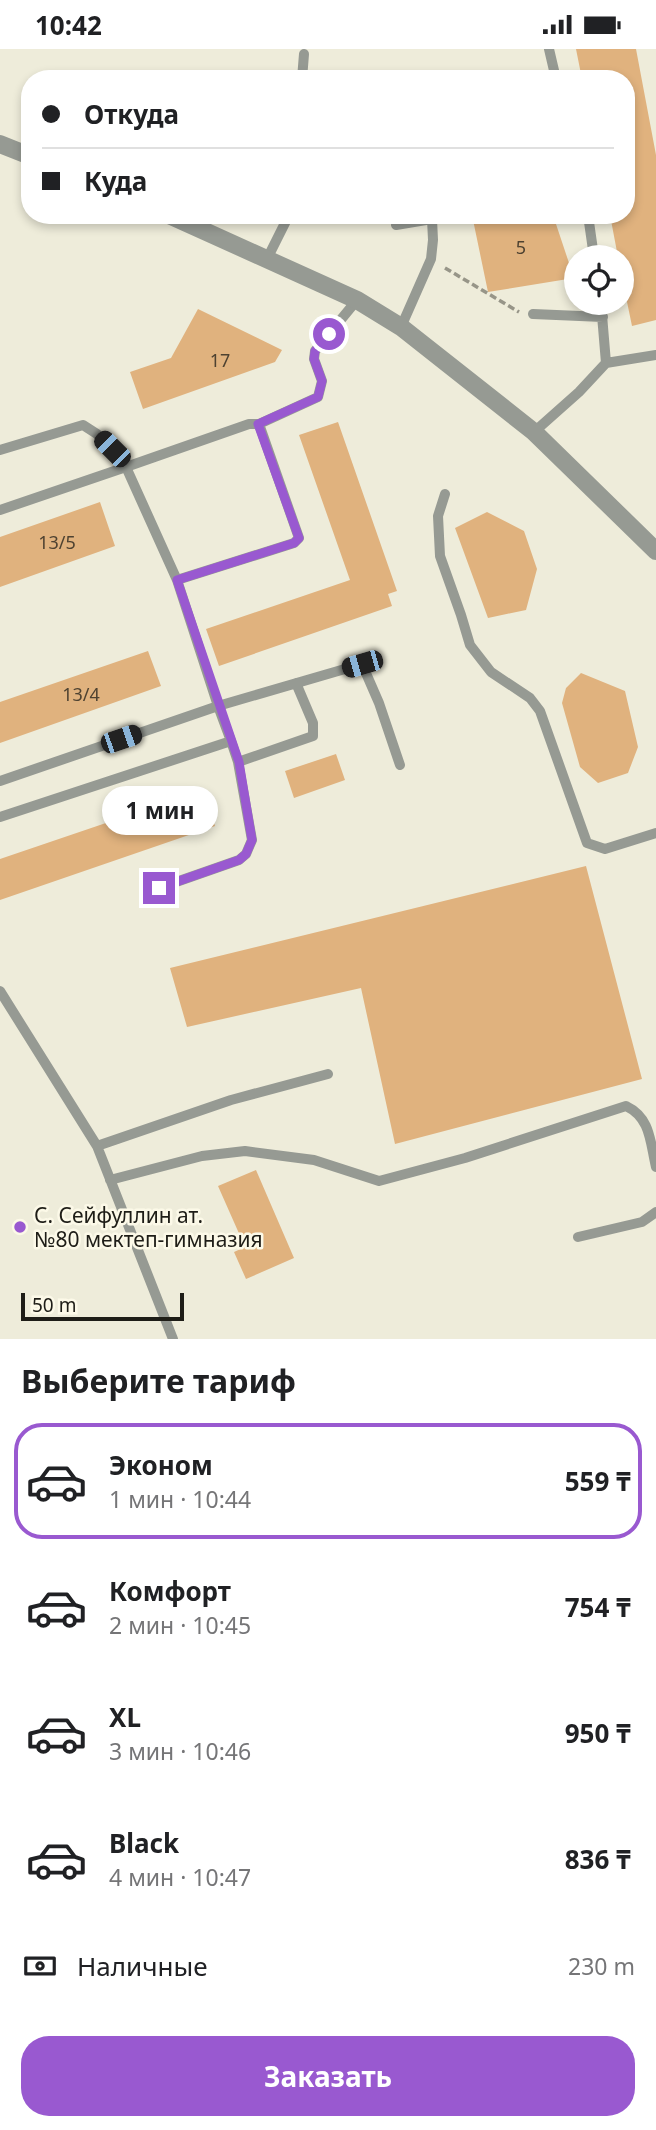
<!DOCTYPE html>
<html lang="ru">
<meta charset="utf-8">
<style>
body{margin:0;font-family:"Noto Sans",sans-serif;background:#f2f2f2;color:#202124;height:100vh;display:flex;flex-direction:column;font-size:26px;white-space:nowrap}
*{box-sizing:border-box;margin:0}
p{font-size:23px;color:#757577}
.icon{flex:none;width:38px;height:38px;fill:none;stroke:currentColor;stroke-width:2;stroke-linecap:round;stroke-linejoin:round}
.map{position:relative;height:1290px;overflow:hidden}
.sheet{display:flex;flex-direction:column;background:#fff;flex:1}
.sheet>*{flex:none}
.banner{position:absolute;left:21px;top:21px;width:614px;height:154px;border-radius:28px;box-shadow:0 4px 10px #0003;display:grid;align-content:center;height:154px;padding:0 21px;background:#fff}
.controls{position:absolute;left:564px;top:196px;display:grid;gap:14px}
.controls a{display:grid;place-items:center;width:70px;height:70px;border-radius:50%;background:#fff;box-shadow:0 4px 10px #0003;font-size:35px}
.scale{position:absolute;left:21px;bottom:18px;width:163px;box-sizing:border-box;padding-left:7px;border:4px solid #1e1d17;border-top:0;font-size:19px;line-height:24px;white-space:nowrap;color:#1e1d17;-webkit-text-stroke:5px #fcf9e8;paint-order:stroke}
.end{position:absolute;width:32px;height:32px;margin:-16px;border:9px solid #9959d0;background:#fff;box-shadow:0 0 0 4px #fff}
.from{border-radius:50%}
.bubble{position:absolute;height:49px;border-radius:24px;background:#fff;box-shadow:0 4px 10px #0003;font-size:23px;font-weight:700;line-height:49px;text-align:center}
.car{position:absolute;width:21px;height:42px;margin:-21px -10px;border-radius:9px;box-shadow:0 0 5px 2px #0007;background:linear-gradient(#222 24%,#8ab4d8 0 40%,#222 0 76%,#8ab4d8 0 86%,#222 0)}
.banner b{display:flex;align-items:center;gap:24px;height:66px;font-size:26px}
.banner b+b{border-top:2px solid #e0e0e0}
.banner i{width:18px;height:18px;background:#202124}
ul{padding:0;list-style:none}
li{display:flex;align-items:center;gap:21px;height:116px;margin:0 14px 10px;padding:0 7px;border:4px solid transparent;border-radius:28px}
li div{flex:1}
li b{display:block;font-size:26px}
li em{font-style:normal;font-weight:700}
li.active{border-color:#9959d0}
li>.icon{width:63px;height:63px;stroke-width:1.5}
h2{padding:0 21px;font-size:32px;line-height:84px}
.pay{display:flex;align-items:center;gap:18px;height:77px;padding:0 21px;font-size:26px}
.pay p{margin-inline-start:auto}
.action{display:flex;gap:14px;margin-top:auto;padding:14px 21px}
.action a{flex:1;height:80px;border-radius:28px;background:#9959d0;color:#fff;font-size:28px;font-weight:700;line-height:80px;text-align:center}
.status{display:flex;justify-content:space-between;align-items:center;height:49px;padding:0 35px;background:#fff;direction:ltr}
.status svg{height:19px;fill:currentColor}
.map>svg:first-child{display:block}
.building{fill:#e0b27e}
.lines{fill:none;stroke-linecap:round;stroke-linejoin:round}
.path{stroke:#979588;stroke-width:3.5;stroke-dasharray:7 3.5;stroke-linecap:butt}
.service{stroke:#969a93;stroke-width:10}
.minor{stroke:#969a93;stroke-width:18}
.route{stroke:#9959d0;stroke-width:9}
.poi-dot{fill:#9959d0;stroke:#fcf9e8;stroke-width:2.5}
.labels{text-anchor:middle;dominant-baseline:central;stroke-width:5;stroke-linejoin:round;paint-order:stroke}
.number-label{font-size:18px;fill:#4e4231}
.poi-label{font-size:21px;fill:#1e1d17;stroke:#fcf9e8;text-anchor:start}
</style>
<div class="status"><b>10:42</b><svg viewBox="0 0 49 12"><path d="M0 12V9h3v3zM5 12V6h3v6zM10 12V3h3v9zM15 12V0h3v12zM26 1h20v11H26zM47 4h2v5h-2z"/></svg></div>
<div class="map">
<svg width="656" height="1290" viewBox="0 0 656 1290">
<rect width="100%" height="100%" fill="#eeecda"/>
<!-- building -->
<path class="building" d="M576,0H636L656,106V271L632,277L621,224V208H618L610,166H626V30H582Z
M472,166H553L574,229L488,243Z
M198,260L282,301L275,313L143,360L130,323L171,309Z
M338,373L397,542L388,545L392,557L219,617L206,580L350,531L299,386Z
M100,453L115,497L0,538V488Z
M487,463L524,482L537,520L526,561L488,569L455,479Z
M148,602L161,637L0,694V653Z
M581,624L625,642L638,698L628,724L598,734L580,718L562,654L566,639Z
M336,705L345,731L294,749L285,722Z
M203,741L215,777L0,851V810Z
M586,817L642,1030L395,1095L361,939L187,978L170,919Z
M256,1121L294,1209L246,1230L234,1203L245,1198L218,1137Z"/>
<g class="lines">
<!-- path -->
<path class="path" d="M445,219L519,263"/>
<!-- service -->
<path class="service" d="M549,0L556,30
M302,30L304,5
M588,166L594,208
M396,176L432,170L433,191L431,210L401,278
M267,210L289,166
M601,254L606,314
M533,265L603,268
M534,383L579,343L606,314L656,306
M0,401L83,376L97,385L126,418L249,375H259L318,348L322,332L314,310L315,302L357,251
M445,445L438,467L440,507L461,566L470,596L491,623L530,649L540,662L587,794L605,800L656,784
M0,461L126,418L177,531L218,657L231,692L0,768
M177,531L294,494L299,489L259,375
M238,713L313,687V674L296,634
M0,732L218,657L362,615L379,654L400,716
M159,839L239,811L246,805L252,791L238,713L231,692
M0,942L97,1097L173,1290
M97,1097L231,1051L328,1025
M110,1131L202,1107L245,1102L314,1111L379,1132L465,1109L626,1057C651,1069 650,1093 656,1118
M578,1188L642,1173L656,1163"/>
<!-- minor -->
<path class="minor" d="M0,95L30,107
M169,166L357,251L401,278L534,383L656,502"/>
</g>
<g class="lines">
<!-- route -->
<path class="route" d="M159,839L239,811L246,805L252,791L239,713L177,531L294,494L299,489L258,375L318,348L322,332L314,310L315,302L329,285"/>
</g>
<!-- markers -->
<circle class="poi-dot" cx="20" cy="1178" r="7"/>
<g class="labels">
<!-- number labels -->
<g class="number-label">
<text x="521" y="198">5</text>
<text x="220" y="311">17</text>
<text x="57" y="493">13/5</text>
<text x="81" y="645">13/4</text>
</g>
<!-- poi labels -->
<g class="poi-label">
<text x="34" y="1166">С. Сейфуллин ат.<tspan x="34" dy="24">№80 мектеп-гимназия</tspan></text>
</g>
</g>
</svg>
<div class="controls">
<a><svg class="icon" aria-label="locate" viewBox="0 0 24 24"><circle cx="12" cy="12" r="6"/><path d="M12 2v4M12 18v4M2 12h4M18 12h4"/></svg></a>
</div>
<div class="scale">50 m</div>
<i class="end from" style="left:329px;top:285px"></i>
<i class="end" style="left:159px;top:839px"></i>
<div class="bubble" style="left:102px;top:737px;width:116px">1 мин</div>
<i class="car" style="left:112px;top:400px;rotate:315deg"></i>
<i class="car" style="left:362px;top:615px;rotate:254deg"></i>
<i class="car" style="left:121px;top:690px;rotate:71deg"></i>
<div class="banner">
<b><i class="from"></i>Откуда</b>
<b><i></i>Куда</b>
</div>
</div>
<section class="sheet">
<h2>Выберите тариф</h2>
<ul>
<li class="active"><svg class="icon" aria-label="car" viewBox="0 0 24 24"><path d="M5 17H2v-5l4-1 3-4h7l3 4 3 1v5h-3M9 17h6M6 11h13"/><circle cx="7" cy="17" r="2"/><circle cx="17" cy="17" r="2"/></svg><div><b>Эконом</b><p>1 мин · 10:44</p></div><em>559 ₸</em></li>
<li><svg class="icon" aria-label="car" viewBox="0 0 24 24"><path d="M5 17H2v-5l4-1 3-4h7l3 4 3 1v5h-3M9 17h6M6 11h13"/><circle cx="7" cy="17" r="2"/><circle cx="17" cy="17" r="2"/></svg><div><b>Комфорт</b><p>2 мин · 10:45</p></div><em>754 ₸</em></li>
<li><svg class="icon" aria-label="car" viewBox="0 0 24 24"><path d="M5 17H2v-5l4-1 3-4h7l3 4 3 1v5h-3M9 17h6M6 11h13"/><circle cx="7" cy="17" r="2"/><circle cx="17" cy="17" r="2"/></svg><div><b>XL</b><p>3 мин · 10:46</p></div><em>950 ₸</em></li>
<li><svg class="icon" aria-label="car" viewBox="0 0 24 24"><path d="M5 17H2v-5l4-1 3-4h7l3 4 3 1v5h-3M9 17h6M6 11h13"/><circle cx="7" cy="17" r="2"/><circle cx="17" cy="17" r="2"/></svg><div><b>Black</b><p>4 мин · 10:47</p></div><em>836 ₸</em></li>
</ul>
<div class="pay"><svg class="icon" aria-label="cash" viewBox="0 0 24 24"><path d="M3 7h18v10H3z"/><circle cx="12" cy="12" r="2"/></svg>Наличные<p>230 m</p></div>
<div class="action"><a>Заказать</a></div>
</section>
